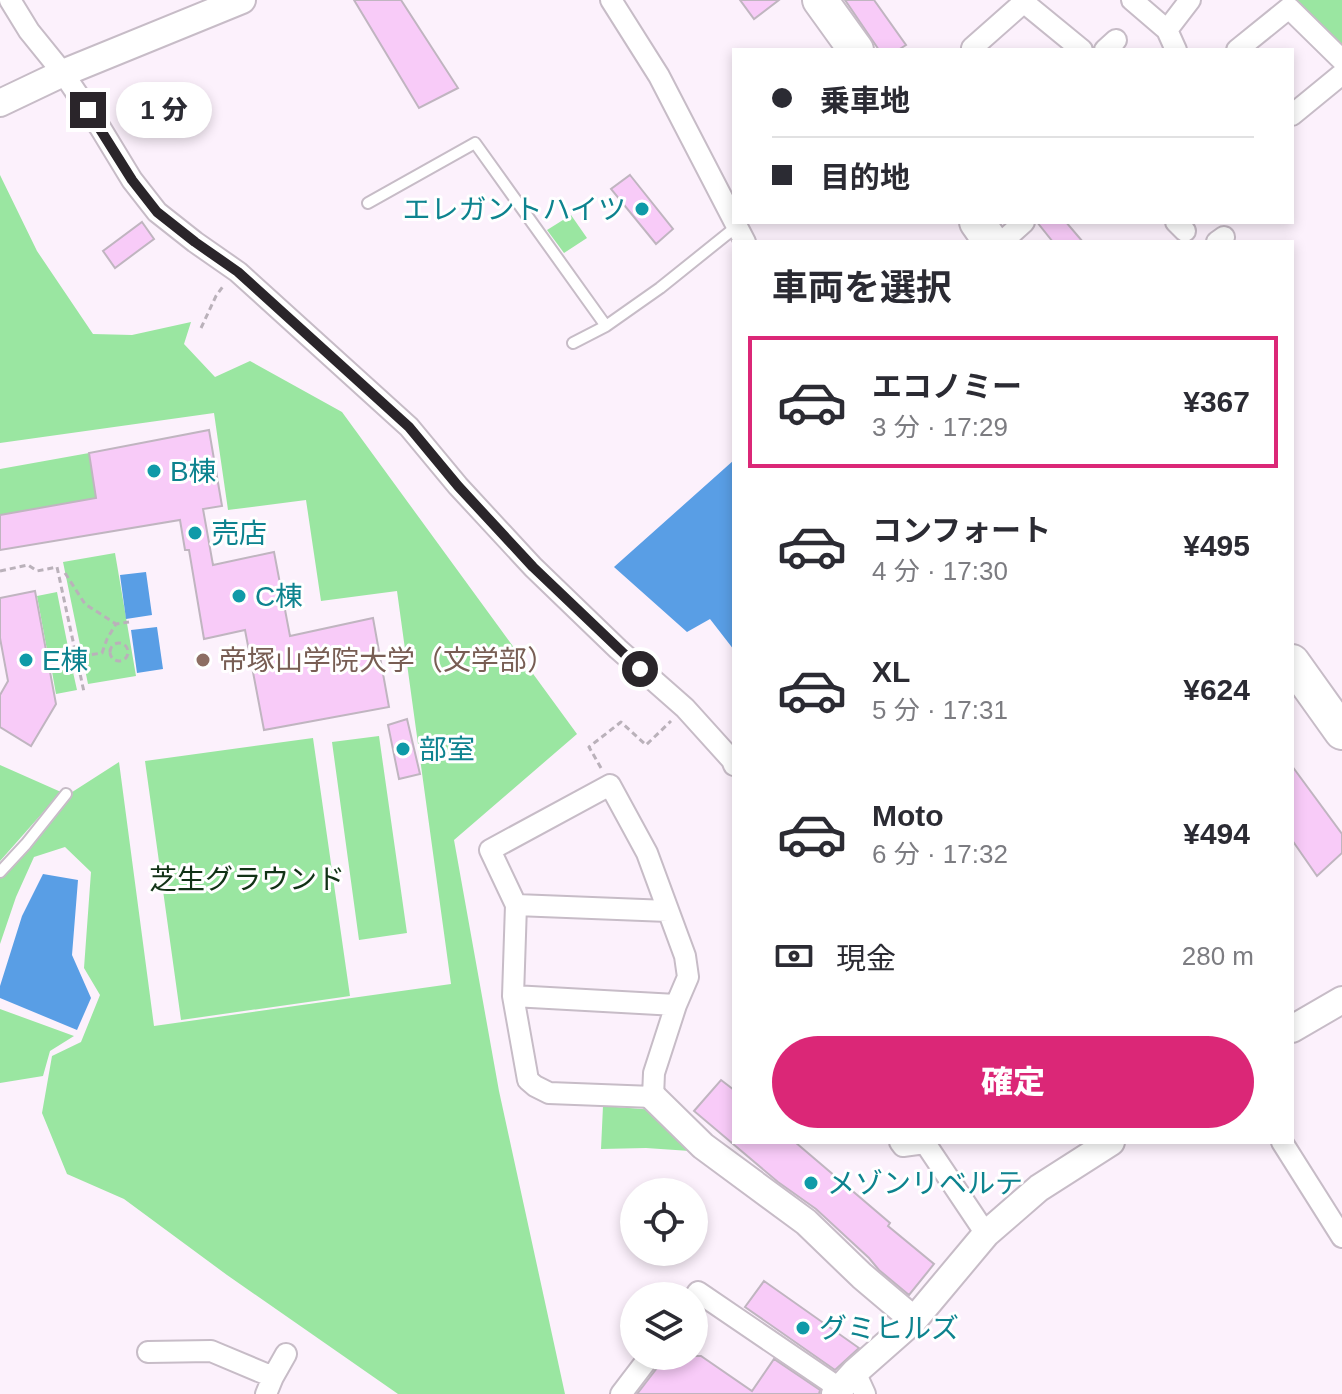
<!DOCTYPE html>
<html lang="ja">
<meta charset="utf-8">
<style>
body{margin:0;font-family:Helvetica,"Noto Sans JP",sans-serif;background:#f2f2f3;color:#2b2b33;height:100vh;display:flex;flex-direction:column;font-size:30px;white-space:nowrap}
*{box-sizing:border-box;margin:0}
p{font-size:26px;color:#7c7c81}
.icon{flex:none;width:44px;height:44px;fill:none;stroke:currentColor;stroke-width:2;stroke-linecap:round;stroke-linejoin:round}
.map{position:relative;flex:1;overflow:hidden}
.sheet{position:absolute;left:732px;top:240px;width:562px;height:904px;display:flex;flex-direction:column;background:#fff;border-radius:0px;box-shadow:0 4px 12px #0003}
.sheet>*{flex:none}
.banner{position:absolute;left:732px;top:48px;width:562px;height:176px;border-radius:0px;box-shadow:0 4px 12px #0003;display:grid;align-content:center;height:176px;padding:0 40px;background:#fff}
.tools{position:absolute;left:620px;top:1178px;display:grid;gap:16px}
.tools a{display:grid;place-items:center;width:88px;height:88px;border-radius:50%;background:#fff;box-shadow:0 4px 12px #0003;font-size:40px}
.end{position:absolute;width:36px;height:36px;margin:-18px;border:10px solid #2a252a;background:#fff;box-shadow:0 0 0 4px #fff}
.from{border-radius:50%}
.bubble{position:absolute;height:56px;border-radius:28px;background:#fff;box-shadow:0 4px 12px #0003;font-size:26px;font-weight:800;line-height:56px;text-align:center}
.banner b{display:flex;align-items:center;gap:28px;height:76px;font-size:30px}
.banner b+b{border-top:2px solid #e1e1e2}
.banner i{width:20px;height:20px;background:#2b2b33}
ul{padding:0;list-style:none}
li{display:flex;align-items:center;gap:24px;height:132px;margin:0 16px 12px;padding:0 24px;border:4px solid transparent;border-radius:0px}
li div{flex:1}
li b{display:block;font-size:30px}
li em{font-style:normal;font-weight:800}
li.selected{border-color:#db2777}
li>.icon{width:72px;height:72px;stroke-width:1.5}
h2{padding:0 40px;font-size:36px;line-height:96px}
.pay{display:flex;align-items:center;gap:20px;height:88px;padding:0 40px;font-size:30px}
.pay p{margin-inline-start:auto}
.button{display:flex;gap:16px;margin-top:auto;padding:16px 40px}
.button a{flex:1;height:92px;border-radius:48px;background:#db2777;color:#fff;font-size:32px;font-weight:800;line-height:92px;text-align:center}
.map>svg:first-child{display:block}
.green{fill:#9ae6a1}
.water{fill:#599ee5}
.building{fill:#f8cbf8;stroke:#c0b5c0;stroke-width:2}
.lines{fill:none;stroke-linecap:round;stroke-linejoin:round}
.service-casing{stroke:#c7bcc7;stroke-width:14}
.minor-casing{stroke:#c7bcc7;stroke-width:24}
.tertiary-casing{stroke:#c7bcc7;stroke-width:30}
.trunk-casing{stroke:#c7bcc7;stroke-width:38}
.path{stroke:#bab1ba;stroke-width:3;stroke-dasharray:6 4;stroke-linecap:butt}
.service{stroke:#fff;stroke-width:10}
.minor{stroke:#fff;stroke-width:20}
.tertiary{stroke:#fff;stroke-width:26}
.trunk{stroke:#fff;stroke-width:34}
.route{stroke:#2a252a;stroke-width:10}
.culture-dot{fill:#0f9aa8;stroke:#fff;stroke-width:3}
.education-dot{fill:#8d6e63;stroke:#fff;stroke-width:3}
.labels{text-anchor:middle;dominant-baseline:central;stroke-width:6;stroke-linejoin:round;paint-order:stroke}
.culture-label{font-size:28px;fill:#0d838f;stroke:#fff;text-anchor:start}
.education-label{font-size:28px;fill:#785e54;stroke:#fff;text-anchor:start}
.park-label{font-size:28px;fill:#113216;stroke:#fff}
</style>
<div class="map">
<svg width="1342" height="1394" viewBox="0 0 1342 1394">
<rect width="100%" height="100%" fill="#fcf1fc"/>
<!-- green -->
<path class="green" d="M1293,0H1342V49Z
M0,175L37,251L93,334L132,335L191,322L184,344L215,377L250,361L342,412L577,734L454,840L499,1091L565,1394H398L227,1275L124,1199L67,1174L42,1113L52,1056L81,1042L100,995L84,968L91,872L65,847L34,857L16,897L0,944V872L66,796L119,762L154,1026L451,984L397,591L321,601L306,500L228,510L214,413L0,443Z
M571,215L587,238L564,253L547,230Z
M89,453L96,498L0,515V469Z
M115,553L136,676L88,684L63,562Z
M57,592L68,647L47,650L37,596Z
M71,663L77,690L56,694L51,666Z
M379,736L407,933L359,940L332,742Z
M313,738L350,996L181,1020L145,761Z
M0,765L61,792L0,861Z
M0,1009L74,1036L50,1051L43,1076L0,1083Z
M603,1106L655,1110L690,1151L646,1148L601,1149Z"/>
<!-- water -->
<path class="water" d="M734,460V650L710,619L687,632L614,567Z
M146,572L152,615L126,619L120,575Z
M157,627L163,669L137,673L131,630Z
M43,874L78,880L72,955L91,998L77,1030L0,998V986L22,916Z"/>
<!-- building -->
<path class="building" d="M354,0H401L458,88L419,108Z
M740,0H779L754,19Z
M845,0H874L906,45L898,50H879Z
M630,175L673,229L656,244L611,189Z
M142,222L154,239L115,268L103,251Z
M1037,222H1066L1083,242H1053Z
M209,430L222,506L203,509L213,565L274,552L290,636L373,618L389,707L264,730L245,630L204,639L189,550H185L180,520L0,550V515L96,498L89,453Z
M35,591L56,704L31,746L0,727V695L8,681L0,638V598Z
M407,719L420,774L399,779L388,725Z
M1292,766L1342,834V853L1317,876L1292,840Z
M721,1080L734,1090V1142H795L890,1223L888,1226L934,1264L909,1295L879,1270L869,1258L816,1209L778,1182L694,1111Z
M764,1281L859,1348L835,1370L745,1307Z
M663,1356H701L752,1391L774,1359L820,1390L819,1394H637L660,1364Z"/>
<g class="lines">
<!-- service casing -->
<g class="service-casing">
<path id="service" d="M368,203L475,143L606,326
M573,343L606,326L660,288L736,227
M0,872L26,844L66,794"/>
</g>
<!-- minor casing -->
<g class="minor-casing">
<path id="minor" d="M10,0L29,31L63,73L101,129L132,180L157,212L195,242L238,272L409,427L458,486L533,567L618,649L685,708L732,760L734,765
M611,0L659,76L745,242
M1021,0L1082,50
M1132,0L1167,30
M973,50L972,48L1024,2
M1105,50L1116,40
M1176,50L1167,30L1190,0
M1237,50L1289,8L1342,60
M1292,115L1342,74
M1176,222L1185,231
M1002,242L1024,222
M1217,242L1224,237
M610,785L647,853L685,956L688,977L676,1005L654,1073L653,1097L549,1093L535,1086L528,1080L513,996L516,905L490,850Z
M516,905L668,911
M513,996L676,1005
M900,1142L903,1146L925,1143L986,1234
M1282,1142L1342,1237
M694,1298L698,1292L839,1388
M148,1352L211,1351L273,1377
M855,1372L865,1394
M266,1394L273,1377L286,1354
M621,1394L650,1356"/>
</g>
<!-- tertiary casing -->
<g class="tertiary-casing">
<path id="tertiary" d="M0,103L63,73L242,0
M1292,1029L1342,1000
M653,1097L703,1146L806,1222L862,1276L914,1320
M835,1394L855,1372L914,1320L986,1234L1039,1188L1111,1142"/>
</g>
<!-- trunk casing -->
<g class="trunk-casing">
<path id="trunk" d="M820,0L856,50
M977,222L991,242
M1292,662L1342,732"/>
</g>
<!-- path -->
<path class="path" d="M201,328L216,296L224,285
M0,571L28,565L37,571L57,567L84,692
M65,573L85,604L116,624
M110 652a9 9 0 1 1 18 0a9 9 0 1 1-18 0Z
M82,656L102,653L107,639L116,624L129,622
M601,768L589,747L621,722L646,745L671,721"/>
<!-- service -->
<use href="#service" class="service"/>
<!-- minor -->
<use href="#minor" class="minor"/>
<!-- tertiary -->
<use href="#tertiary" class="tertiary"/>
<!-- trunk -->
<use href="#trunk" class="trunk"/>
</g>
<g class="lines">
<!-- route -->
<path class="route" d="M88,110L132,180L157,212L195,242L238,272L409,427L458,486L533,567L640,669"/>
</g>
<!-- markers -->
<g class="culture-dot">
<circle cx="642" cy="209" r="8"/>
<circle cx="154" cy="471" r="8"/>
<circle cx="195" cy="533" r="8"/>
<circle cx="239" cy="596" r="8"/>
<circle cx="26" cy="660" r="8"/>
<circle cx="403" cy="749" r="8"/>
<circle cx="811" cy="1183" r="8"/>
<circle cx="803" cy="1328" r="8"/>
</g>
<circle class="education-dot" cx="203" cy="660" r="8"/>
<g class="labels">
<!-- culture labels -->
<g class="culture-label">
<text x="626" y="209" text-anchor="end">エレガントハイツ</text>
<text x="170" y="471">B棟</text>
<text x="211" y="533">売店</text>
<text x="255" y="596">C棟</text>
<text x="42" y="660">E棟</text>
<text x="419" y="749">部室</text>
<text x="827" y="1183">メゾンリベルテ</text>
<text x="819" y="1328">グミヒルズ</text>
</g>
<!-- education labels -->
<g class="education-label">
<text x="219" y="660">帝塚山学院大学（文学部）</text>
</g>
<!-- park labels -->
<g class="park-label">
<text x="247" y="879">芝生グラウンド</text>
</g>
</g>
</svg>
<div class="tools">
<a><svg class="icon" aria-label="locate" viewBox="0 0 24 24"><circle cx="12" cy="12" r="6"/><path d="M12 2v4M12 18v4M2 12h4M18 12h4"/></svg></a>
<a><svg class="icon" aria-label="layers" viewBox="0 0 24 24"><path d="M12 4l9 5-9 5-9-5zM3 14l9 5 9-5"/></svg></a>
</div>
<i class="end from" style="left:640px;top:669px"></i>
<i class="end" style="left:88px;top:110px"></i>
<div class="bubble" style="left:116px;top:82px;width:96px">1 分</div>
<div class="banner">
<b><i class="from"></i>乗車地</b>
<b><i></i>目的地</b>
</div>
<section class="sheet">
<h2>車両を選択</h2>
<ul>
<li class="selected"><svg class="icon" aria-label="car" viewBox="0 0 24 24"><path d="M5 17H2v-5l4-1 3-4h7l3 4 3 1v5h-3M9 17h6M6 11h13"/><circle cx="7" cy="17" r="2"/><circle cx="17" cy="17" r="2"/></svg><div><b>エコノミー</b><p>3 分 · 17:29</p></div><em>¥367</em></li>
<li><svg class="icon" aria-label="car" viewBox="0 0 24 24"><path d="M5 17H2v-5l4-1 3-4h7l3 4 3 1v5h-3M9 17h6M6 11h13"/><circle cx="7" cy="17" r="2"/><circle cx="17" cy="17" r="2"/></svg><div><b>コンフォート</b><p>4 分 · 17:30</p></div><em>¥495</em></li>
<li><svg class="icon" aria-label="car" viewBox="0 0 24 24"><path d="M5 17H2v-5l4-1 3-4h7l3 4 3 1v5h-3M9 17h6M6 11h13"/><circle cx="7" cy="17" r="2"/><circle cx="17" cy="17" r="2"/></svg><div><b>XL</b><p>5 分 · 17:31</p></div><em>¥624</em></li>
<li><svg class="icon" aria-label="car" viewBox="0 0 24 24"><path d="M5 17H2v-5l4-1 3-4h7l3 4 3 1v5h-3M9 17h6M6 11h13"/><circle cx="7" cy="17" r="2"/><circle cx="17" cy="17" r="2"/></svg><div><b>Moto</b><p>6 分 · 17:32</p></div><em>¥494</em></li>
</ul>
<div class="pay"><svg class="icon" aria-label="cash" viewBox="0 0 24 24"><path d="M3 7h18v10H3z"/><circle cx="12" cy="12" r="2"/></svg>現金<p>280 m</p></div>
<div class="button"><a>確定</a></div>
</section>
</div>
